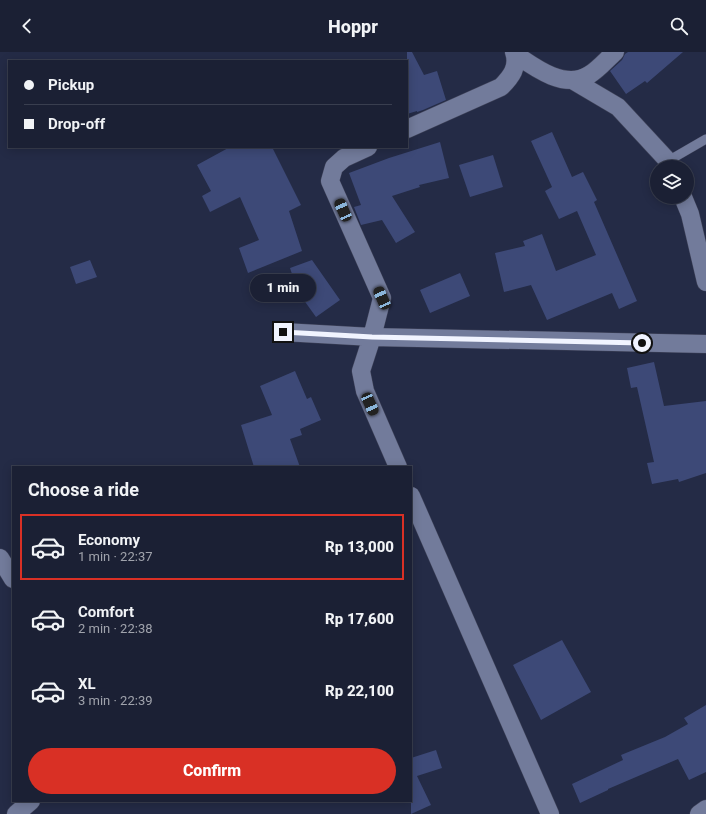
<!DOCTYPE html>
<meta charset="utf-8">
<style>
body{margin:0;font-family:Roboto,sans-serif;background:#24283c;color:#f1f3f6;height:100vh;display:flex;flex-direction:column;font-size:15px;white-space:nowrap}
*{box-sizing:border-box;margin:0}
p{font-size:13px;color:#a0a3ac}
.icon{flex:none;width:22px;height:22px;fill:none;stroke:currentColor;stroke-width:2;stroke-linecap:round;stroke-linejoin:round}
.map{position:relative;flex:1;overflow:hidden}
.panel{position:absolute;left:12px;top:414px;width:400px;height:336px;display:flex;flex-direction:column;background:#1b2034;border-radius:0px;box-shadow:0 2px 10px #0003,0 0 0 1px #393e4f}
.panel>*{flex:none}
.banner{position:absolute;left:8px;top:8px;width:400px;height:88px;border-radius:0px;box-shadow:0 2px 10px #0003,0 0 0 1px #393e4f;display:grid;align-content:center;height:88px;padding:0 16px;background:#1b2034}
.tools{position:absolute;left:650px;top:108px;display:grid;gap:8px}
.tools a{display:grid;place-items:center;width:44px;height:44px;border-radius:50%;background:#1b2034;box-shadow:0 2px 10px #0003,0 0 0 1px #393e4f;font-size:20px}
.end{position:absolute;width:18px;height:18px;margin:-9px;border:5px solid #f1f4ff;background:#111;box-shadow:0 0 0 2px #111}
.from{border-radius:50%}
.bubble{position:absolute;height:28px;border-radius:14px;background:#1b2034;box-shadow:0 2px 10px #0003,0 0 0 1px #393e4f;font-size:13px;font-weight:800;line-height:28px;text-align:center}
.car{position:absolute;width:12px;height:24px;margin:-12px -6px;border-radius:5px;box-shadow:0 0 3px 1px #0007;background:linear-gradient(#222 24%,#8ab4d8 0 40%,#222 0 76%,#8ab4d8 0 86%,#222 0)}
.banner b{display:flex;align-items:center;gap:14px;height:38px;font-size:15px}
.banner b+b{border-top:1px solid #393e4f}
.banner i{width:10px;height:10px;background:#f1f3f6}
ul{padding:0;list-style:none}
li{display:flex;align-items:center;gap:12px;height:66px;margin:0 8px 6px;padding:0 8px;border:2px solid transparent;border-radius:0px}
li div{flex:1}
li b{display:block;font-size:15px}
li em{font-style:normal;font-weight:800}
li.on{border-color:#d93025}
li>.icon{width:36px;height:36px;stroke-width:1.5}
h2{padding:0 16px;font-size:18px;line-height:48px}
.action{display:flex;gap:8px;margin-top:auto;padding:8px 16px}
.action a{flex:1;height:46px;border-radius:24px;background:#d93025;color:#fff;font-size:16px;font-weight:800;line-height:46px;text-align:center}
header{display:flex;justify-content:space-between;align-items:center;height:52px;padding:0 16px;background:#1b2034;font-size:18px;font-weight:800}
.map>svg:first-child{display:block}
.building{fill:#3d4977}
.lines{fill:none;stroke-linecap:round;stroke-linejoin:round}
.lane-casing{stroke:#40445a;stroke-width:10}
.street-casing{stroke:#40445a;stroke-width:19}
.lane{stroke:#727b9b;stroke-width:9}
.street{stroke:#727b9b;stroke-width:18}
.route{stroke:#f1f4ff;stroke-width:5}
</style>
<header><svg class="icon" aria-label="back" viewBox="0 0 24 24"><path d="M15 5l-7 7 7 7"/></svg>Hoppr<svg class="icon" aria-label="search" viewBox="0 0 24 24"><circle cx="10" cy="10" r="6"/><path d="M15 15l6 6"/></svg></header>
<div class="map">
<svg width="706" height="762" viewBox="0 0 706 762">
<rect width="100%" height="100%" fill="#242b46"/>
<!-- building -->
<path class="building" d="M407,0H412L424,23L437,19L446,48L423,58L417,60V59L407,62Z
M628,0H683L647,31L645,29L626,42L610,19L622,8L625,2Z
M552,80L572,125L583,120L597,148L594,150L637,249L619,257L612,241L547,268L531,233L504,240L495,201L525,194L523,189L542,182L556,219L596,203L577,159L559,167L545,139L552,135L531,89Z
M440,90L449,126L419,133L420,135L392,144L415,180L396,191L382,168L361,173L354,155L361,153L349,121L389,106Z
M230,95H272L301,153L289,159L302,199L248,221L239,196L259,188L240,145L210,160L202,144L211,139L197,113Z
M493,103L503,135L470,145L459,113Z
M90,208L97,225L76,232L70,215Z
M312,208L340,248L316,265L298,240L290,216Z
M460,221L470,244L430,261L420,238Z
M654,310L664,354L706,349V421L679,430L678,427L652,432L647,411L654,410L637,335L631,336L627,316Z
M295,319L307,347L311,345L321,368L300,377L302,383L290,387L300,415H254L241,373L272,363L260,334Z
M562,588L591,640L541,668L513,613Z
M706,653V720L689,728L678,707L608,737V738L580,751L572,732L623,708L621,703L665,685L688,672L684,666Z
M436,698L442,716L417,724L431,753L411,762V706Z"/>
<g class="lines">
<!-- lane casing -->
<g class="lane-casing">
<path id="lane" d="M668,109L706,87"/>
</g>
<!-- street casing -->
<g class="street-casing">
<path id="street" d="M515,2C535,16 565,38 589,23C599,17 607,7 615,0
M574,29L618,55L668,109L671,115
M407,77L501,35C511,25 519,15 514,0
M368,95L344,106L334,115L330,129L382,246L372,285L361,319L365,339L398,415
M683,145L690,162L706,230
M283,280L372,285L706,292
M411,444L550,762
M0,506L13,527
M16,762L31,749
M699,762L706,757"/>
</g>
<!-- lane -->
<use href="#lane" class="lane"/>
<!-- street -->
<use href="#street" class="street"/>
</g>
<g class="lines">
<!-- route -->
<path class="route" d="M283,280L372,285L642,291"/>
</g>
</svg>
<div class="tools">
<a><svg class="icon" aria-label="layers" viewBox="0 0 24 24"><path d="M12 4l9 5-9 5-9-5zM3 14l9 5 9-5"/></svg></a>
</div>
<i class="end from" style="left:642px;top:291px"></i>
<i class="end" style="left:283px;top:280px"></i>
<div class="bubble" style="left:250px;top:222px;width:66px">1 min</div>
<i class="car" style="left:343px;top:158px;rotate:336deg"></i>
<i class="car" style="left:382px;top:246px;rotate:336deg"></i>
<i class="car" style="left:370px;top:352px;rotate:156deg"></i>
<div class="banner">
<b><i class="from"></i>Pickup</b>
<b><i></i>Drop-off</b>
</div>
<section class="panel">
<h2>Choose a ride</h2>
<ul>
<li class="on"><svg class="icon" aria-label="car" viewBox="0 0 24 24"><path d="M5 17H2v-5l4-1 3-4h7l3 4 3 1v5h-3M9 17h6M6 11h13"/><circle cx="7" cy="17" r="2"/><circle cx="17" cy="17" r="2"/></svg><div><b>Economy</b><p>1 min · 22:37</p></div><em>Rp 13,000</em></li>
<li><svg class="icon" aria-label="car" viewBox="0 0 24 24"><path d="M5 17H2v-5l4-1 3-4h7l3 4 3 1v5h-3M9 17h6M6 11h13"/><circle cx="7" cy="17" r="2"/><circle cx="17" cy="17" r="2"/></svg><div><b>Comfort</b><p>2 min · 22:38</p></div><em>Rp 17,600</em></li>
<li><svg class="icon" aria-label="car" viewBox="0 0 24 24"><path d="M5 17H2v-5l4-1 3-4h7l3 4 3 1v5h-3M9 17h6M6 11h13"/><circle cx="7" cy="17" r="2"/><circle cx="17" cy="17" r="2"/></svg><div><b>XL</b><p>3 min · 22:39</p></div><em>Rp 22,100</em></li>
</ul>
<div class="action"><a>Confirm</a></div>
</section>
</div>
